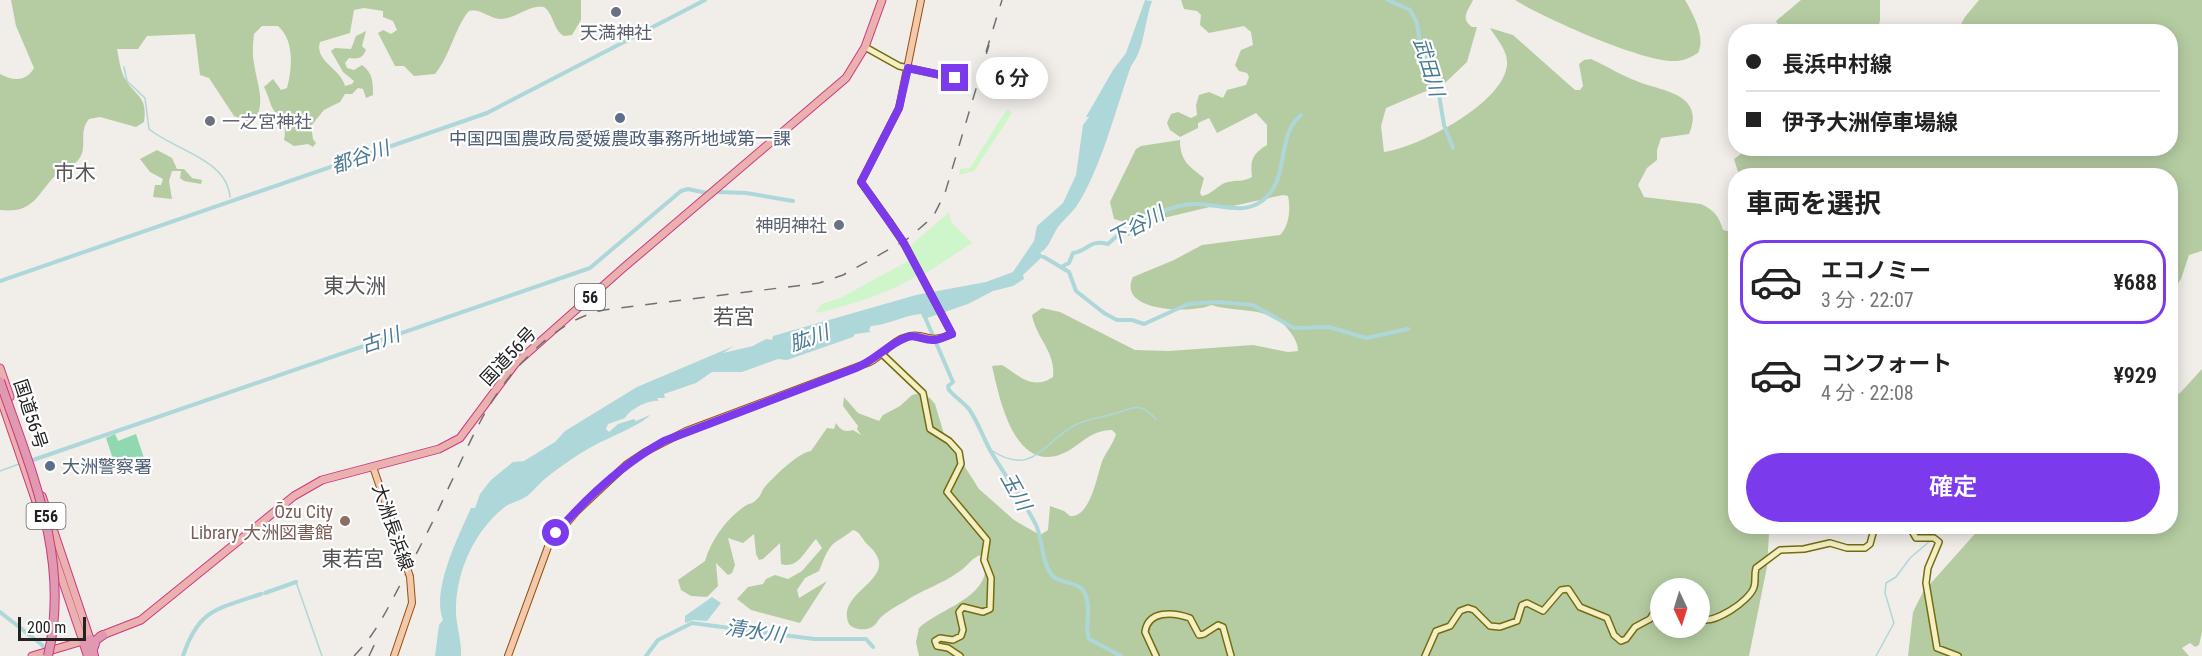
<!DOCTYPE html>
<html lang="ja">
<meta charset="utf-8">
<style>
body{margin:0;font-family:"Roboto Condensed","Noto Sans JP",sans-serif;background:#f2f2f2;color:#222;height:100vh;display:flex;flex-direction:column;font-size:22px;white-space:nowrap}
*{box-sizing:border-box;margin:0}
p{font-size:20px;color:#767676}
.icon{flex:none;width:33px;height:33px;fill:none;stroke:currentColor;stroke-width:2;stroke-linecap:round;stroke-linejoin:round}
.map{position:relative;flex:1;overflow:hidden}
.drawer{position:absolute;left:1728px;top:168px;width:450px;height:366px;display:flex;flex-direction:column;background:#fff;border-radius:24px;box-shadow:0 3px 15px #0003}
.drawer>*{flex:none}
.banner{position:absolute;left:1728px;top:24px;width:450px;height:132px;border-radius:24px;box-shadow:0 3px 15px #0003;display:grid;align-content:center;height:132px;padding:0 18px;background:#fff}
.needle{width:39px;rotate:176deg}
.buttons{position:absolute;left:1650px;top:578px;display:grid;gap:12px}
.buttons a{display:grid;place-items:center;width:60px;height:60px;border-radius:50%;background:#fff;box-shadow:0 3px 15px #0003;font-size:30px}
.scale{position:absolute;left:18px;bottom:15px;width:68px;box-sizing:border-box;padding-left:6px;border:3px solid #222;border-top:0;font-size:16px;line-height:21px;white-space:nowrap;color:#222;-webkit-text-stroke:4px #fff;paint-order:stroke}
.end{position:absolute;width:27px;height:27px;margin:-14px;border:8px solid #7c3aed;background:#fff;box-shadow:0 0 0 3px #fff}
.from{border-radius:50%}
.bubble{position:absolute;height:42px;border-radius:21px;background:#fff;box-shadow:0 3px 15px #0003;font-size:20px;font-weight:600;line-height:42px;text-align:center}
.banner b{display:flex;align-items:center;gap:21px;height:57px;font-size:22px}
.banner b+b{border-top:2px solid #e0e0e0}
.banner i{width:15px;height:15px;background:#222}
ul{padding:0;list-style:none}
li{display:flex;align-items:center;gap:18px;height:84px;margin:0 12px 9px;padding:0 6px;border:3px solid transparent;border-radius:24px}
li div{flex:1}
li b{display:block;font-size:22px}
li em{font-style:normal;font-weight:600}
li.active{border-color:#7c3aed}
li>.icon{width:54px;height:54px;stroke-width:1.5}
h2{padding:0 18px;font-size:27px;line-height:72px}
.action{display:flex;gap:12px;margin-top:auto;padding:12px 18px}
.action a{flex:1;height:69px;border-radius:36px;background:#7c3aed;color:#fff;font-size:24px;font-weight:600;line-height:69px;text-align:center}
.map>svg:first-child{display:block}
.forest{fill:#b5cca2;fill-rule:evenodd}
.park{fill:#cff6cb}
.pitch{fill:#8fd8b0}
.water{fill:#aed7da}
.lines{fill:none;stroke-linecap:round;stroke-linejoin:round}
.stream{stroke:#aed7da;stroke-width:1.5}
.river{stroke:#aed7da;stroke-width:4}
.secondary-casing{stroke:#726d0f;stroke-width:8}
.primary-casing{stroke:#92500d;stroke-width:8}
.trunk-casing{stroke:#cd3883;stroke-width:9}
.motorway-casing{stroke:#cd3883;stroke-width:10}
.secondary{stroke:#f5efc3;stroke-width:5}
.primary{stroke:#f4c9ab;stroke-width:6}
.trunk{stroke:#eab1ae;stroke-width:7}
.motorway{stroke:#e199b2;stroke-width:8}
.rail{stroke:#707070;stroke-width:1.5;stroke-dasharray:12 12;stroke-linecap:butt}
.primary-bridge-casing{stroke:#92500d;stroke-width:8;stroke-linecap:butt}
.motorway-bridge-casing{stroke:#cd3883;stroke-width:10;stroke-linecap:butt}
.primary-bridge{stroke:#f4c9ab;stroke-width:6}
.motorway-bridge{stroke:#e199b2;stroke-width:8}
.route{stroke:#7c3aed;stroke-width:8}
.worship-dot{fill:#6b7280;stroke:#fff;stroke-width:2}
.service-dot{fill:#5c6f8a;stroke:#fff;stroke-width:2}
.education-dot{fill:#8d6e63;stroke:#fff;stroke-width:2}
.labels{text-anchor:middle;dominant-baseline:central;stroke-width:4.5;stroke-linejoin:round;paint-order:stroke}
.shield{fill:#fff;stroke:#646464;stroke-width:1.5}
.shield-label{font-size:16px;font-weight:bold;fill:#222}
.worship-label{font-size:18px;fill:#5b616d;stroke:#fff}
.service-label{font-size:18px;fill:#4e5e75;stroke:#fff}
.street-label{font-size:18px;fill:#222;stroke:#fff}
.education-label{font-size:18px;fill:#785e54;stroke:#fff;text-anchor:end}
.water-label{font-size:20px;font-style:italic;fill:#4b7a93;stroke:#fff}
.quarter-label{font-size:21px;fill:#555;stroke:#fff}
</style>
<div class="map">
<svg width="2202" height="656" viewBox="0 0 2202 656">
<rect width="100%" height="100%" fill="#f1ede9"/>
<!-- forest -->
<path class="forest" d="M11,0H581V20L572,35L564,36C553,30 554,14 544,7C528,5 517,18 502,19C489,19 481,8 469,11C455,27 451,54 435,74L414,76L404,66H395L378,33L383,30L391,34L397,30L393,21L383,17V11L364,8L354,10L350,33L320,42C314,61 341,69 345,86L352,84L354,81L343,72L331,51L335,48L351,49L356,36L366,31L362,46L366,50C362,59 358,59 349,58L345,63L347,68L354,70L362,65C373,73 373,82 373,95L366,98L363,89L358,88L352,94H345L340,102L324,110L311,126L313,139L316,143L313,147L308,144L294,146L284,140C288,120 278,121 271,105C269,99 267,93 264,87L273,79L281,90L287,88C292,69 295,41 278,26H262L254,34C253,43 252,54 254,63C256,80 265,99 257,116L247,121L234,116L209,78L200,75L195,34L147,36L138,49H117C119,58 120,69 124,77C135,97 148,95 144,122L136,127L100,117L89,119C78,132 88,147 79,159C74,166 63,169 56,175C37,193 35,214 0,210V74C13,81 26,82 34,68L16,26Z
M1181,0H1473C1468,11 1460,18 1472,27H1477L1467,62L1445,83L1386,108L1381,126L1384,152C1419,147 1497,106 1506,70C1511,54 1498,41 1490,28L1513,35L1575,90H1580L1583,86L1579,64L1584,60L1591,59C1607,66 1622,76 1639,82C1662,91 1706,94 1689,134L1661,138L1657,150V160L1647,168L1638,185L1644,197L1701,204C1714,210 1719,216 1723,230L1735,233L1736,526L1809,527L1778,529L1769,533L1767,567L1749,656H919L916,642L919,628C942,607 994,597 985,557L981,555C972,557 968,566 960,571C943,584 921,590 904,602C896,606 888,611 881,617C878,620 876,625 872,627C865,631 851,630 848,622C837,589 905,579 868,545C862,540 861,532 853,530C847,535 838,540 833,544C826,551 823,562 819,571L805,578L797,590L799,598L827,581L800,623L751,610L737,599L748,587L763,584L766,579L775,575L788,579L802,571L822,548L816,539C806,549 798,570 781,564L780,543L763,559L759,560L756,554L754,534L743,543L728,538L735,565L732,573L728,575L716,563L718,586L707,597L691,596L681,590L678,580L705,561C711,540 726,519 745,506C750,503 753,504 757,499C761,496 761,492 764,488C772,478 799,452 811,451L827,428L834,429L836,423C841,431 845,432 853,430L861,435L857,429L858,426L843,406L844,397L858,413L879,421L883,415L900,406L912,395L920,393L930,398L935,404L944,434L979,489L1014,520L1040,535L1048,530L1050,506L1064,511L1070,516C1091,518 1097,474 1103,459C1107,451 1114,442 1116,434L1112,430C1086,431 1080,448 1059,455C1013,470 999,396 992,366L1002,365C1018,375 1033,391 1053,377C1056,352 1036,338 1032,315L1042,308L1060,312L1135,350L1169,351L1253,345L1288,352L1298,351C1298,344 1295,339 1291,333C1271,304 1240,314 1211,305C1192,314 1116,312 1133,277L1174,260L1202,245L1280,235C1289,227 1291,208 1288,196L1283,195L1233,206H1214L1134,225L1114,219L1110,202L1136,149L1141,146L1180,140C1180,161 1189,166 1204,178L1200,193L1202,196C1213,194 1218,184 1228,182C1236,180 1244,182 1252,177C1250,160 1252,154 1267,145V125L1256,113L1217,133L1209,118L1198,123V128L1180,137L1170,130L1167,123L1171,114L1178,112L1191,118L1197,115L1196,105L1199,95L1209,92L1223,98L1227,90L1246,85L1249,77L1247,73L1239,71L1235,65L1241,50L1253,45L1251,32L1244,26L1209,33L1200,25L1201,15L1197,11L1184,9ZM1660,588H1700V627H1660Z
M1515,0H1685C1693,14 1706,37 1698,53C1691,57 1684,61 1676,61C1644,63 1544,18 1515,0Z
M1801,0H1880V21L1877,31H1844L1831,25L1781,30L1776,21Z
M1979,0H2202V251L2189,255L2181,279L2171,293L2170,176L1739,175L1734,159L1748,149L2170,148V32L1957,31L1965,17Z
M157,150L172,158L177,169H184L192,178L202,180L201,184L184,181L180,178L181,171H172L169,181L172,199L153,197L155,185H161L163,179L150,172L140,159Z
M2202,369V632L2199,645L2195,647L2190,643L2182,648L2189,656H1908L1913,612L1923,592L1981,527L2170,526L2171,399L2180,393Z"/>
<!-- park -->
<path class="park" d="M1007,109L1012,113L974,171L959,175L960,169L970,168Z
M949,212L951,222L972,243L923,275L908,248Z
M910,260L918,275C889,294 852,304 818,313L816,311L822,304L840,298Z"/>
<!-- pitch -->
<path class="pitch" d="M115,434L118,441L136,434L146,464L118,474L106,438Z"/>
<!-- water -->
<path class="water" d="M1145,0L1152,1C1144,23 1145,48 1131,66C1115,111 1101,169 1076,207C1071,214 1063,220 1058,227C1052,236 1049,248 1040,253L1048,260L1041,258L1023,275L1024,279L1013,286L993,291L968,304L927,318H923L921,314C901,316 888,325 871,326L869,330L871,332L855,334L853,337L787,360L778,359L742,372H712L696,383L664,394L665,398H657L659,401C650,399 630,409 625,418L608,424L606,429L609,432L618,424L634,419L636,421L650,415C643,424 608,438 595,445C578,454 561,466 546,478C538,484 531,495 522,499C518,501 511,503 506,506C476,529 458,567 456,605C455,625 462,639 461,656H435L439,625L443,620C431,590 459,535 471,508H475L480,494L491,480L513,462L524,461L555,442L565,431L637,387L734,346L723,353L753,346L766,339L772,340L773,336L916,295L986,282L1013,272L1034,241L1037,226L1063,203L1076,175L1083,125L1089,117H1086L1113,70L1126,53Z
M712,597L721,603L707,621L693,620L685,623V616Z"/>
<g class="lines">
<!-- stream -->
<path class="stream" d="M124,67L127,81L145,98L149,129C174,150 227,159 230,197
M991,450C1033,478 1043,442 1075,425C1089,418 1105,417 1120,412C1137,406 1142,404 1156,419
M0,471L19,464
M1931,536L1941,526
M296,582L322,656
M1876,656L1894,623L1885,593L1886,583L1896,577L1910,558L1930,541"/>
<!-- river -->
<path class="river" d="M1388,0L1410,10L1417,23L1421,51L1437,83L1444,125L1453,148
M717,192L746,193L793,201
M1044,257L1069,272L1076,291L1104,313L1117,320H1132L1144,324L1188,304L1217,302L1253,305L1294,328L1329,327L1366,338L1408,329
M1063,266L1069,263L1073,253C1089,251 1088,239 1108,244L1120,233L1128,234C1149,219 1167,205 1194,204C1216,203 1242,216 1262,201C1291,180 1275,136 1301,115
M0,281L487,113L705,0
M924,315L953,382L948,386L949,390C955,397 963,402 969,409C978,422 983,437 990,450C1005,476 1023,499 1036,525C1043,540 1041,560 1051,574C1059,585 1079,580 1085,594C1092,608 1084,625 1089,639L1121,656
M33,460L590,268L681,191L688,189L707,193
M265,593L296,582
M0,612L41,644L48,652
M183,656C199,608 218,609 261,594
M646,656L658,640L692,623L814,639H866L873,647"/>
<!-- secondary casing -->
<g class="secondary-casing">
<path id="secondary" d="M865,47L899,66L959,79
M881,353L923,393L930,429L949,441L959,452L961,464L947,492L987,540L984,560L991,578L990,609L983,612L963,607L959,612L963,630L961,636L953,640L940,638L935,641L937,646L948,648L960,656
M1909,526L1916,538H1934L1939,542L1928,568L1926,583L1937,648L1958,656
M1700,619C1713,625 1750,601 1754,587C1756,581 1754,575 1756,568L1780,550L1804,549L1830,543L1847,548H1865L1870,544L1875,526
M1156,656L1145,632C1148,610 1173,612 1190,618L1199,635L1204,634L1218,625L1223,627L1231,656
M1425,656L1436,631L1450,626L1460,611L1468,608L1474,610L1490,626L1500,627L1517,621L1522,605L1527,603L1543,611L1561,590L1568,589L1580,607L1607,618L1614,635L1621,641L1626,639L1635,627L1650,619L1660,604"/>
</g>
<!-- primary casing -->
<g class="primary-casing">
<path id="primary" d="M889,221L861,182L899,108L921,0
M373,467L399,542
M394,656L412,603L410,577
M508,656L549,544L577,511L627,464L645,452L686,431L870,362C884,355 891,340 910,336C928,333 926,345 952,334L905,245"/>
</g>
<!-- trunk casing -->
<g class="trunk-casing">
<path id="trunk" d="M0,368L10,397
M0,397L44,525
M42,496L90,639
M53,553L83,641
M100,636L141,620L294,496L322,480L439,449L460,438L515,364L622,269L846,78L865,47L882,0
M32,656L86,640"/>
</g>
<!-- motorway casing -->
<g class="motorway-casing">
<path id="motorway" d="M90,639L94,656
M83,641L88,656
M94,647L96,640L103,635"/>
</g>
<!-- secondary -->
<use href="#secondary" class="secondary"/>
<!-- primary -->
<use href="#primary" class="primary"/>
<!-- trunk -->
<use href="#trunk" class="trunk"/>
<!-- motorway -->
<use href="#motorway" class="motorway"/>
<!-- rail -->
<path class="rail" d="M986,52L1002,0
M354,656C374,636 386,612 399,587C415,556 432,525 446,493C475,433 489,390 541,344C560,328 579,315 604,310L819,283L843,275L906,240L933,217L945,193L989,45
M369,656L378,637"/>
<!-- primary-bridge casing -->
<g class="primary-bridge-casing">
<path id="primary-bridge" d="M889,221L905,245
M399,542L410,577"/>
</g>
<!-- motorway-bridge casing -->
<g class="motorway-bridge-casing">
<path id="motorway-bridge" d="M0,381C31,471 71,559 48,656"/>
</g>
<!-- primary-bridge -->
<use href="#primary-bridge" class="primary-bridge"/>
<!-- motorway-bridge -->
<use href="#motorway-bridge" class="motorway-bridge"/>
</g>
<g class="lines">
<!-- route -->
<path class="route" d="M556,533C587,497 623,464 664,441L856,368C875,360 886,346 905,338C916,333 923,341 934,340C940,340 946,336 952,334L902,240L861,182L899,108L908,68L955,78"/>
</g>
<!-- markers -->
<g class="worship-dot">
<circle cx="616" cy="12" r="6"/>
<circle cx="210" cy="121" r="6"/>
<circle cx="839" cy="225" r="6"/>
</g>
<g class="service-dot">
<circle cx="620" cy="118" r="6"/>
<circle cx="50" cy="466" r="6"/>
</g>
<circle class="education-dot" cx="345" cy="521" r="6"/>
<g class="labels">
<!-- shield labels -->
<g class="shield">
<rect x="575" y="284" width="30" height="26" rx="4.5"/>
<rect x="26.5" y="503" width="39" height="26" rx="4.5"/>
</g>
<g class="shield-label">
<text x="590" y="297">56</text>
<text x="46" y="516">E56</text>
</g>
<!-- worship labels -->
<g class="worship-label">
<text x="616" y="32">天満神社</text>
<text x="222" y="121" text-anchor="start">一之宮神社</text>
<text x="827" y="225" text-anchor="end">神明神社</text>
</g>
<!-- service labels -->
<g class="service-label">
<text x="620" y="138">中国四国農政局愛媛農政事務所地域第一課</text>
<text x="62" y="466" text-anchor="start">大洲警察署</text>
</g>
<!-- street labels -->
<g class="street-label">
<text transform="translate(508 356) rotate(-47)">国道56号</text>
<text transform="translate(31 414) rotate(72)">国道56号</text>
<text transform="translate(393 527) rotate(71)">大洲長浜線</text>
</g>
<!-- education labels -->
<g class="education-label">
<text x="333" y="511">Ōzu City<tspan x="333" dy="21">Library 大洲図書館</tspan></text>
</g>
<!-- water labels -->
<g class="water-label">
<text transform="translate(1429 67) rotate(73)">武田川</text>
<text transform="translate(360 157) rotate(-19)">都谷川</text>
<text transform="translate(1136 226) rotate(-28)">下谷川</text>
<text transform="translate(809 338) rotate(-19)">肱川</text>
<text transform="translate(380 340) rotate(-19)">古川</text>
<text transform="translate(1016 491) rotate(61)">玉川</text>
<text transform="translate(755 631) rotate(8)">清水川</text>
</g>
<!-- quarter labels -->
<g class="quarter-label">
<text x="75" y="173">市木</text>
<text x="355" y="286">東大洲</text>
<text x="734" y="317">若宮</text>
<text x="353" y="559">東若宮</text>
</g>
</g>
</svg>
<div class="buttons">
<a><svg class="needle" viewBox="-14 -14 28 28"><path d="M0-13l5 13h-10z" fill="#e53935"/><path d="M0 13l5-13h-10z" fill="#767676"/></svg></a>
</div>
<div class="scale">200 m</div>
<i class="end from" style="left:556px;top:533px"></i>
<i class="end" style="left:955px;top:78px"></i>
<div class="bubble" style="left:976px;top:57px;width:72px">6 分</div>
<div class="banner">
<b><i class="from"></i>長浜中村線</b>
<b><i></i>伊予大洲停車場線</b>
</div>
<section class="drawer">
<h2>車両を選択</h2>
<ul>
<li class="active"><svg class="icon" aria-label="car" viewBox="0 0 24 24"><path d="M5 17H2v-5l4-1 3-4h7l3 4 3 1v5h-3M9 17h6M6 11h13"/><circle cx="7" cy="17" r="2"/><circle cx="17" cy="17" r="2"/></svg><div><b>エコノミー</b><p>3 分 · 22:07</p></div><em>¥688</em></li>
<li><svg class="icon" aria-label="car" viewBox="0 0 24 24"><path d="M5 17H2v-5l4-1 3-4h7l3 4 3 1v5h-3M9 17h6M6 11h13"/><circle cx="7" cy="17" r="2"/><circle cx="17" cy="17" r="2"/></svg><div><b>コンフォート</b><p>4 分 · 22:08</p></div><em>¥929</em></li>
</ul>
<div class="action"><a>確定</a></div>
</section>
</div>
